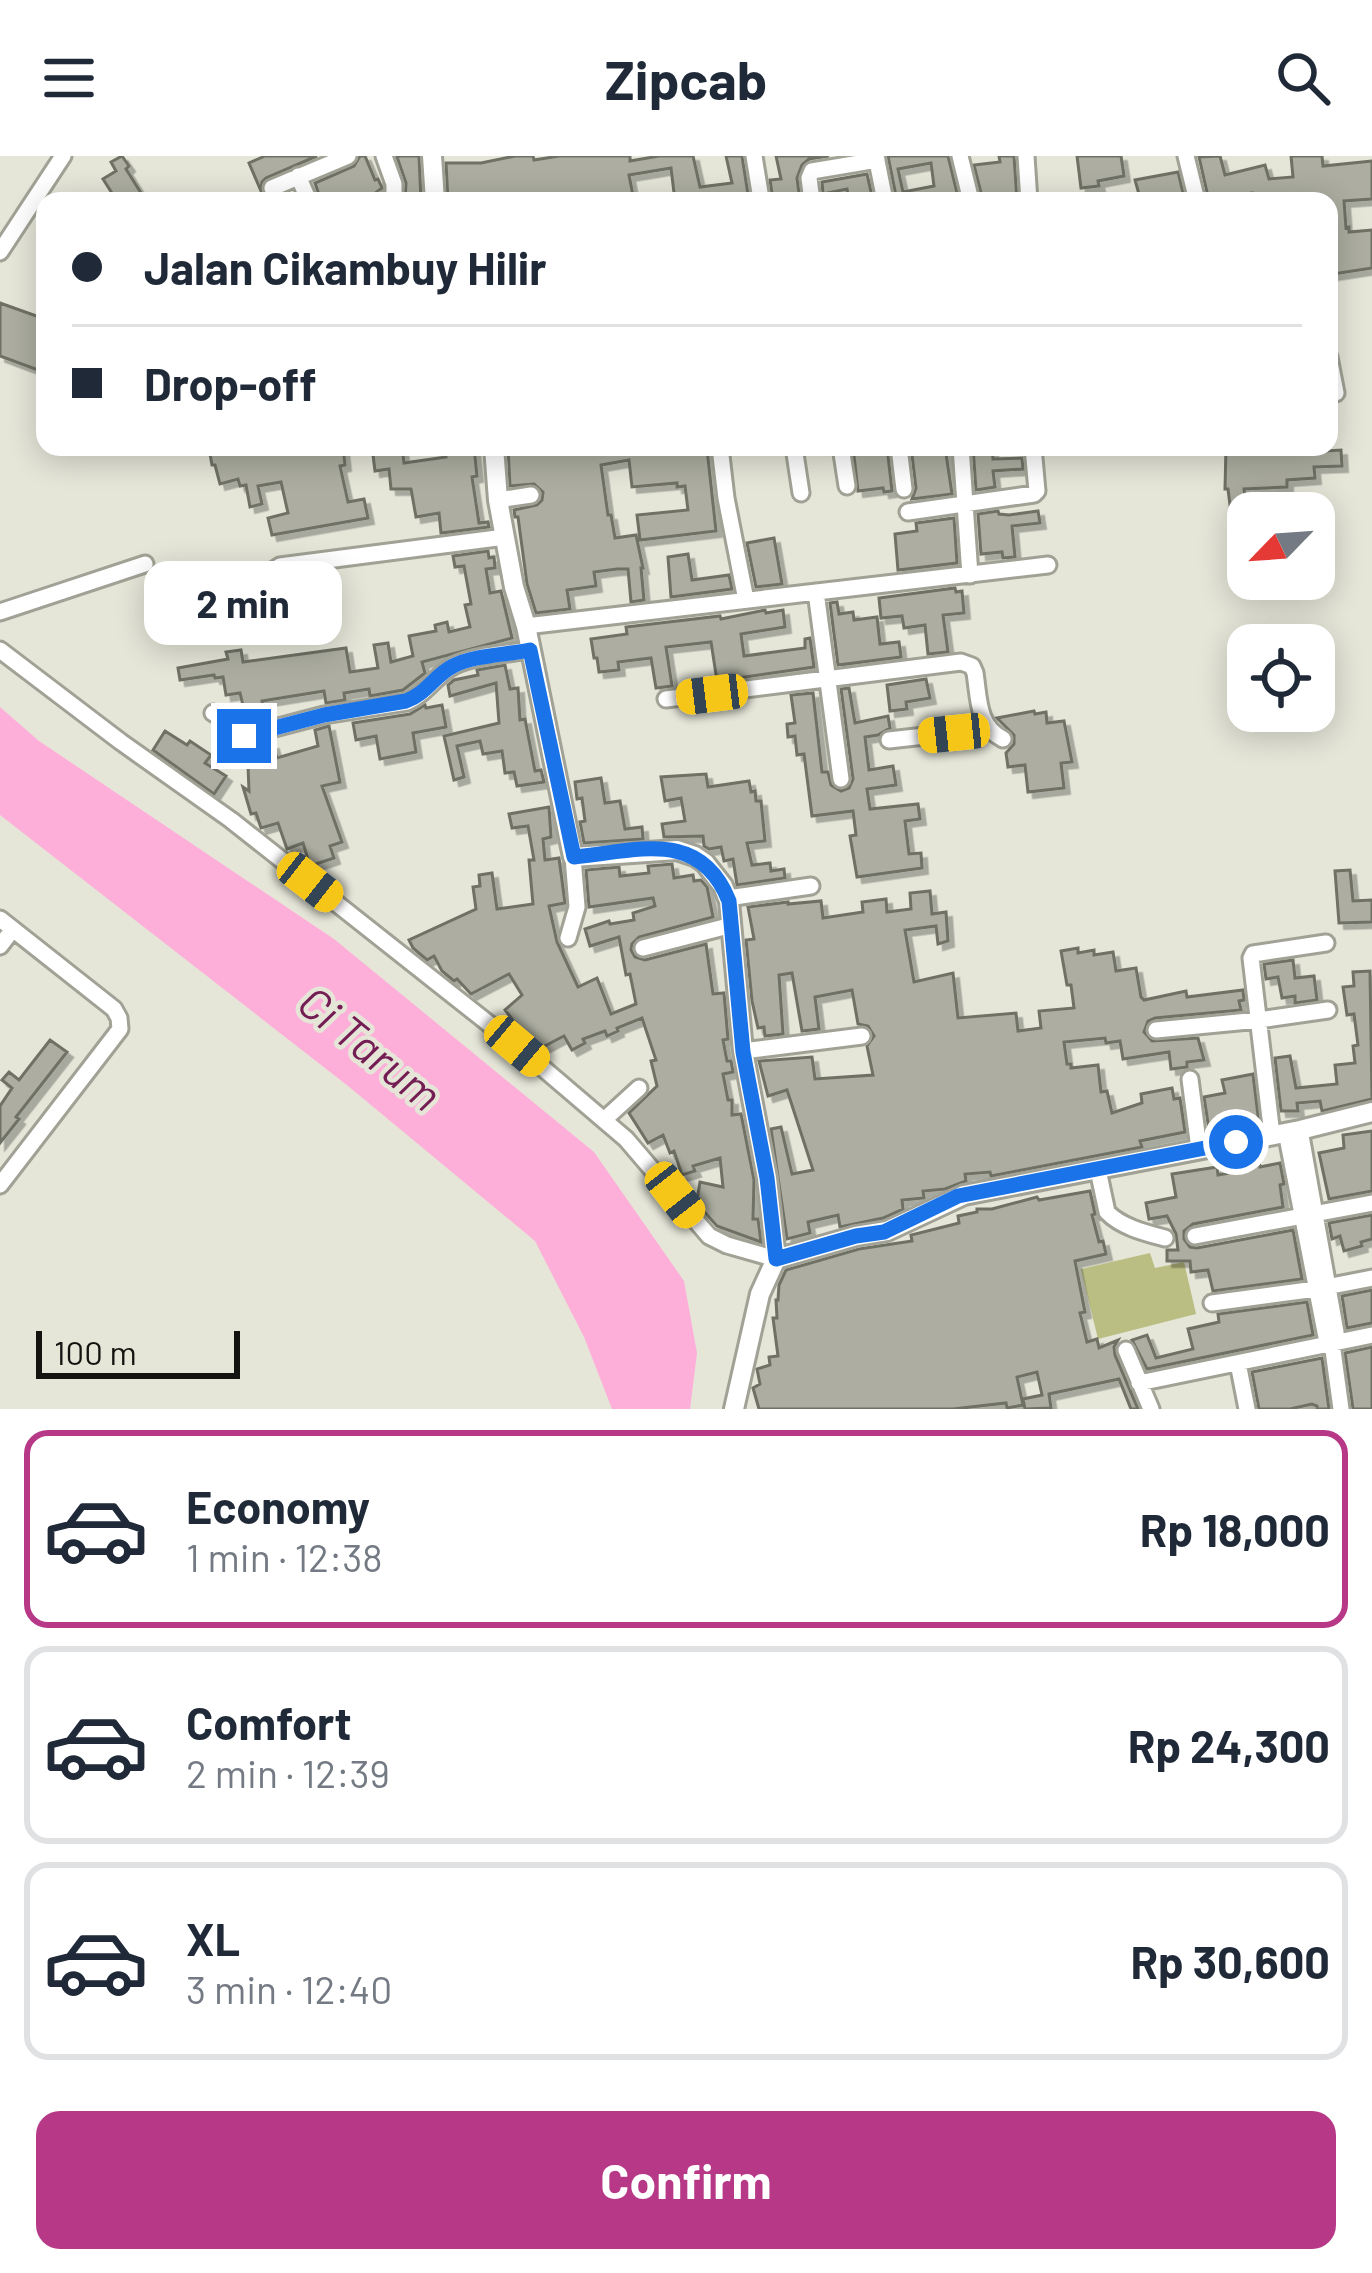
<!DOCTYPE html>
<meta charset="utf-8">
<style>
body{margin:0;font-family:Barlow,sans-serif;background:#f6f6f7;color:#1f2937;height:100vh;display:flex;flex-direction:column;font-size:45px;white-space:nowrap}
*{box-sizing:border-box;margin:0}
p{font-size:39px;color:#747a83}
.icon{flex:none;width:66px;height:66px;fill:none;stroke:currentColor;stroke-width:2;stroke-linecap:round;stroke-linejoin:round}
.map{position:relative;height:1253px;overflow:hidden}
.drawer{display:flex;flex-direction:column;background:#fff;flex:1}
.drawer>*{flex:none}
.guide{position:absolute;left:36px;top:36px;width:1302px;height:264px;border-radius:24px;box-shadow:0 6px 30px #0003;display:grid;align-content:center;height:264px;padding:0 36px;background:#fff}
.needle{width:78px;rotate:245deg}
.controls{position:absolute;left:1227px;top:336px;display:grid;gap:24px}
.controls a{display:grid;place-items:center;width:108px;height:108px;border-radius:24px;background:#fff;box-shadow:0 6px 30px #0003;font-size:60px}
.scale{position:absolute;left:36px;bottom:30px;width:204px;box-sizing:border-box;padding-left:12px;border:6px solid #13130f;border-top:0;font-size:33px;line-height:42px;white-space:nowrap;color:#13130f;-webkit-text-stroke:9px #e5e6d8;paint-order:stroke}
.end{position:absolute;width:54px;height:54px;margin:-27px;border:15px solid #1a73e8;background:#fff;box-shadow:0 0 0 6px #fff}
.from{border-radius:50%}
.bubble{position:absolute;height:84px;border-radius:24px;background:#fff;box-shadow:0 6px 30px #0003;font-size:39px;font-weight:700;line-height:84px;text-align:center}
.car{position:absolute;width:36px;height:72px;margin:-36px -18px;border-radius:15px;box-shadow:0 0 9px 3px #0007;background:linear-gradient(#f5c518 24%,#345 0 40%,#f5c518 0 76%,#345 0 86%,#f5c518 0)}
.guide b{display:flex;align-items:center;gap:42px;height:114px;font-size:45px}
.guide b+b{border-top:3px solid #e0e1e3}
.guide i{width:30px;height:30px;background:#1f2937}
ul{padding:21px 0 0;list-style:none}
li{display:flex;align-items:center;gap:36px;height:198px;margin:0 24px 18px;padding:0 12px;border:6px solid #e0e1e3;border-radius:24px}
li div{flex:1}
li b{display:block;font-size:45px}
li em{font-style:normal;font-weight:700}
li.current{border-color:#b63887}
li>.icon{width:108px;height:108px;stroke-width:1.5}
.cta{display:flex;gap:24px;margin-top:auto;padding:24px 36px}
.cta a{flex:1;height:138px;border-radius:24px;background:#b63887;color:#fff;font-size:48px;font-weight:700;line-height:138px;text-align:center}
header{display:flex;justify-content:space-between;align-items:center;height:156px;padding:0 36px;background:#fff;font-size:54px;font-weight:700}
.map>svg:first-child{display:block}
.green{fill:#babe82}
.water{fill:#feafd9}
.building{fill:#adaea1;stroke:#707165;stroke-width:3;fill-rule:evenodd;filter:url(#shadow)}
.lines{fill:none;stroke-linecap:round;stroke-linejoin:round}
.minor-casing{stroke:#a1a295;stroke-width:21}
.tertiary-casing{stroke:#a1a295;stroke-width:24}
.minor{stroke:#fff;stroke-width:15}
.tertiary{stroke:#fff;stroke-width:18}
.route{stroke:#1a73e8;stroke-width:15}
.labels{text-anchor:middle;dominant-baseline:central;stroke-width:9;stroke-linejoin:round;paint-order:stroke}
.water-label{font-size:45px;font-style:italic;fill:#741c54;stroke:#e5e6d8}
</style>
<header><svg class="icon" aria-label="menu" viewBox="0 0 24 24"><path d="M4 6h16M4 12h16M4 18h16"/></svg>Zipcab<svg class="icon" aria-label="search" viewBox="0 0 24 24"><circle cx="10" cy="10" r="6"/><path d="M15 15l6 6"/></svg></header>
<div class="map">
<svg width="1372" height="1253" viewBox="0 0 1372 1253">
<defs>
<filter id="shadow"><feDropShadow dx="5.5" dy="5.5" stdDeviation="0" flood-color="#0004"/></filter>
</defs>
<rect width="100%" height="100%" fill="#e5e6d8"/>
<!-- green -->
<path class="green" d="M1150,1097L1155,1112L1184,1106L1196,1158L1098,1183L1081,1113Z"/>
<!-- water -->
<path class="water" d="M0,551L39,585L334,783L594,996L684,1125L697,1197L690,1253H612L584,1181L535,1085L348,930L0,659Z"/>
<!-- building -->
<path class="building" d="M122,0L129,10L126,13L146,45H117L103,23L116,15L111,6Z
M265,0H317L266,22L262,26L261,35L249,7Z
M360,0H365L375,24L378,23L382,32L365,45H321L315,27L354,10Z
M400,0H419L421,45H405L406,27L397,1Z
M515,0H533L534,4L559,0H630V5L659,0H693L700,31L732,27L726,0H742L749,45H675L671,12L629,19L634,45H582V42L561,45H448L446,7H481Z
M776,0H829L809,3L802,9L797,22L800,45H773L770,24L781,23Z
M888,0H948L959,45H897ZM931,7L934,30L903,36L898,13Z
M999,0H1014L1017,45H983L974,9L1000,6Z
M1077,0H1121L1124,20L1098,25L1099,30L1081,32Z
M1220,0L1225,19L1265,9L1269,23L1293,21L1291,0H1322L1323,10L1372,5V43L1344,45L1346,72L1349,71V76L1372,74V112L1333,118L1329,45H1253L1252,37L1209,45L1199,1Z
M1178,16L1185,45H1146L1145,41L1140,42L1135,24Z
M867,18L873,45H849L847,33L823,38L822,26Z
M0,147L45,163V194L38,214L0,200Z
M248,291H303V293L343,291L345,309L340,310L348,346L364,343L368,362L272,379L268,362L288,357L281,326L258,330L262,348L250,351L246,329L240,330L238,323L220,328L215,309H212L210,298L226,295L227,297Z
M372,291H402L404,307L446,301L444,291H474L477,320L472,321L479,367L488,366L489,371L441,377L439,357L416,361L411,333H391L389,313L375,315Z
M508,291H541V293L595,291L596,296L626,291L707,293L716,375L640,384L637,359L688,354L685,330L677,331V327L632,331L629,304L601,309L608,359H611L615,382L636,379L643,412H641L644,444L631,446L628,413H617L594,416L596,430L567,434L570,453L536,457L527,428L518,361H515L514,354L537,349L542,344L543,336L534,328L510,330Z
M853,291H887L892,335L884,336L883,332L858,335Z
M911,291H945L952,338L912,343L916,332Z
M973,291H992L993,303L1022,302L1023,313L993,315L995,331L976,334Z
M1226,291H1242V296H1273V294H1292L1291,291H1308L1309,296L1341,294L1342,310L1314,311L1315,322L1287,324V331L1244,333L1248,363L1232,365L1228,333H1225Z
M998,355L999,358L1009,359L1038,355L1040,367L1012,370L1015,401L1003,402L1002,396L981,398L978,358Z
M954,362L957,407L898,414L895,378L917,375L916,367Z
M774,382L782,428L756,431L747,387Z
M488,395L489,402L494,401L495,412L486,413L490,437L501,435L512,482L422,506L425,517L403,534L370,540L369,533L344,537L345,544L326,547L324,535L262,545L265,558L246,562L240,537L226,539L223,521L215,522L214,519L180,524L178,512L228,503L226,496L241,494L243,506L346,492L350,516L378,512L374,489L388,487L391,506L413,500L409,480L436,475L435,469L447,466L449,476L470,471L465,449L471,448L464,410L455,411L453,400Z
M688,398L692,424L729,419L732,433L671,441L668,401Z
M955,432L956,436L962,435L964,457L943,459L948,496L928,498L925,469L904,472L902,460L881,462L879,442Z
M837,446L839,458L853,456L854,464L877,461L880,488L899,486L901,501L838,509L830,447Z
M765,454L766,457L783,454L785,471L741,478L744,500L805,492V483L810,482L814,511L717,525L711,486L666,491L672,530L656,532L651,502L618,506L619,514L599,516L597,502H594L591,483L627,478L626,471L720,460L721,463Z
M505,509L510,533L518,532L520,564L525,563L535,615L541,614L544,626L517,630L514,616L505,617L502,595L483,598L480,585L457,590L464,621L454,624L444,580L499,567L496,527L450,540L448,529L454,524L478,519L477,514Z
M926,523L930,542L906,546L907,553L890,555L887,529Z
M849,532L855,567L888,560L890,572L878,579L865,581L869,614L893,610L896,629L867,633L870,653L918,648L920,663L905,665L909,698L921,697L922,712L857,721L850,680L856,679L853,655L812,660L804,598L797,599L795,580L788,581L787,568L795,567L791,539L813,537L822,616H828L831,629L841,635L849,632L853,623L841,533Z
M425,549L426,552L442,549L446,571L413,577L416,596L380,603L376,580L356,584L353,567L410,558Z
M1034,555L1035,558L1046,556L1047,567L1064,565L1072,606L1061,607L1064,632L1028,636L1025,609L1008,611L1006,597L1014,588V579L997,562Z
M329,570L340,626L322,630L342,686L330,690L334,702L310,710L303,687L287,693L278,667L261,672L256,657L251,658L243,631L249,635L248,610L262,606L258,592L273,588L277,602L318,590L315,574Z
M165,575L187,589L190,585L211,599L205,607L226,620L214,638L153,594Z
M706,618L708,631L749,625L751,636L755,635L756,645H761L765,685L747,687L752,709L770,707L771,715L784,713L785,722L737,729L733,703L724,705L721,691L709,693L704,690L703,680L664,681L662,668L685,665L681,642L665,645L661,621Z
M601,622L605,647L620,645L625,673L642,671L643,683L584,687L580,666L585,665L582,642L577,643L575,626Z
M549,651L551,681L543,683L545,704L559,702L565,747L549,750L557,786L578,831L597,822L611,858L636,848L630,818L626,819L619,781L590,790L585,773L609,765L610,768L634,764L633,757L655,750L653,742L589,751L586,714L619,711L620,720L649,717L648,710L672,708L674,722L693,719L694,725L701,724L707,731L713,761L639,781L632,788L631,794L635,801L645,804L706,788L713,838L724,837L728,883L723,884L727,905H731L733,916L723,918L728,944H732V959L741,958L754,1024L753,1063H758L761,1086L717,1070L699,1050L697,1044L700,1026L723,1031L720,1002L693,1010L695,1015L682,1019L674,995L670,997L663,979L648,987L629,957L657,930L651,905L656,904L642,862L617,872L618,875L607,880L605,875L583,883L585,887L572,894L564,880L539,893L527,878L524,880L512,871L516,868L505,854L522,839L509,818L471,838L457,823L454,825L442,815L434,800L427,804L413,792L409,784L476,753L473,731L480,730L479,719L492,717L497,753L533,748L529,704H534L528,670L512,672L509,658Z
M1350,714L1353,745L1372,744V766L1339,767L1335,715Z
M930,735L932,758L946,756L948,785L938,788L936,770L905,774L914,826L953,817L958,862L1016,857L1018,875L1041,872L1039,855L1074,852L1071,829H1067L1061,795L1078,792V797L1094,794V799L1113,796L1116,815L1136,812L1141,841L1144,844L1186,835L1187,841L1243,834L1244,844L1239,845L1241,854L1155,862L1148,865L1144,876L1152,885L1198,882L1204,904L1187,906V911L1171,913L1169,896L1123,903L1120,885L1106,887L1105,882L1064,886L1067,908H1071V912L1098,909L1101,936L1107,935L1112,957L1142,947L1141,938L1172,932L1174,943L1180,942L1185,976L1140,985L1142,991L991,1020L990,1016L965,1018L966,1025L945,1033L923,1035L924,1042L902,1044L903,1053L883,1062L840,1071L838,1059L808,1066L810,1077L787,1083L771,973L781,971L792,1018L813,1014L787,934L768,940L759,905L812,901L815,923L873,919L867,890L874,880L868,870L858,868L852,834L815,841L819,873L802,875L792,817L779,819L783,878L765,880L764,871L758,872L752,845L746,784L754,783L748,751L788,746V748L821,745L823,762L863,756L862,746L886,743L887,756L911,753L910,737Z
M1293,804L1295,822L1314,820L1317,844L1295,847V840L1282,842L1278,821L1266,823L1264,808Z
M1370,815L1372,943L1322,955L1320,945L1297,947L1298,955H1281L1275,902L1290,900L1296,932L1337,928L1335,909L1355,907L1353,890L1358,889L1354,858L1347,859L1343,831L1354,830L1353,816Z
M50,884L67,896L16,961L19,963L0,987V950L12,932L2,924L9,916L19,924Z
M1253,918L1259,968L1233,973L1232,969L1209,974L1204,941L1225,937L1222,924Z
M1372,975V1035L1329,1043L1319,997L1344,992L1343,979Z
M1259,1005L1260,1011L1280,1007L1284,1028L1280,1029L1283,1051L1193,1068L1184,1075V1083L1190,1091L1197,1092L1293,1074L1302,1123L1213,1135L1208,1114L1191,1116L1190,1105H1167V1094H1178L1176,1078L1167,1060L1149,1063L1146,1047L1176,1041L1172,1018L1217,1011L1218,1019L1241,1015L1240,1008Z
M1090,1035L1095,1058L1092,1059L1099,1086L1103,1085L1106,1098L1075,1105L1085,1156L1080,1157L1087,1186L1097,1183L1099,1192L1118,1184L1114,1191L1115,1199L1138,1253H1131L1119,1223L1049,1238L1051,1252L1025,1253L1023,1243L1042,1239L1037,1216L1017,1221L1023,1249L1007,1252L1006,1247L953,1253H759L753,1232L760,1228L757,1213L770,1209L769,1201L778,1200L773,1162H777L776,1144H778L779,1129L786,1114L859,1093L912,1085L911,1079L959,1067L958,1060L977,1056V1053H992L1037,1041L1039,1044Z
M1372,1059V1083L1361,1086L1362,1090L1344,1095L1340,1080L1332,1083L1329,1067Z
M1372,1134V1167L1347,1172L1342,1140Z
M1307,1146L1313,1179L1147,1213L1132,1184L1147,1179L1156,1202L1193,1193L1188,1173L1219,1166L1218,1158Z
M1372,1191V1253H1353L1345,1197Z
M1322,1202L1329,1253H1317V1250L1312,1248L1290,1253H1259L1252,1216Z"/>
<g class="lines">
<!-- minor casing -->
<g class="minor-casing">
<path id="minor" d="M754,0L761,43
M876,0L885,45
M960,0L971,45
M1026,0L1029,45
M1186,0L1197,45
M298,20L309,45
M272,32L348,0
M383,45L394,40V28L384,0
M812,45L809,22L812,15L877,4
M0,96L63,0
M1329,201L1336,237
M720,291L726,342L746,444
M794,291L801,337
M841,291L847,330
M899,291L904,333
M961,291L970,419
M498,344L531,339
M908,356L1034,338L1037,335L1033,291
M816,436L841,623
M202,444L271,432L274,414L280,410L505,381
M0,456L145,408
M526,470L1048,409
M0,494L121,586L231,664L517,890L626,983L709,1080L727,1089L776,1103
M666,543L961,506L972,510L975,517C979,542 977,570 1003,583
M213,557L233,566L244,580L324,559L407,546C426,538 435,520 453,510C474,499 506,498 530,494
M889,584L987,573
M728,742L811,730
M0,763L114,853L119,862L120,873L0,1029
M568,782L577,751L573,701
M0,790L13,773
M643,792L732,769
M1156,874L1259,864L1328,854
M743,895L862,880
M1190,923L1199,993
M605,963L639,932
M1286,976L1326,1181L1332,1187L1336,1176L1300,974
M1272,979L1251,802L1253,798L1326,787
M1098,1014L1107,1056C1121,1071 1146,1077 1165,1082
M1195,1080L1372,1047
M1212,1147L1316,1133L1372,1122
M1332,1187L1341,1253
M1126,1194L1151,1253
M1238,1207L1247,1253
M1139,1227L1372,1179"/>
</g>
<!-- tertiary casing -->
<g class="tertiary-casing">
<path id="tertiary" d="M432,0L435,45
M494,291L498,344L514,431L526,470L573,701L677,694L695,700L705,707L723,730L729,745L743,895L767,1022L776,1103
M776,1103L856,1080L887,1075L964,1039L1300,974L1372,956
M734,1253L760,1138L776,1103"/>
</g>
<!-- minor -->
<use href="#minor" class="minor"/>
<!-- tertiary -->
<use href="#tertiary" class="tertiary"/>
</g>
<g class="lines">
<!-- route -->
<path class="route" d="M244,580L324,559L406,545C426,538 435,519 453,510C474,499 506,499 530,494L574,701C637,695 700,672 729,745L743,896L767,1022L776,1103L856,1080L884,1076L958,1040L1236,986"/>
</g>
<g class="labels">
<!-- water labels -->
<g class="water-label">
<text transform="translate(371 891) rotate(39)">Ci Tarum</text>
</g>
</g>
</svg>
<div class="controls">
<a><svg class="needle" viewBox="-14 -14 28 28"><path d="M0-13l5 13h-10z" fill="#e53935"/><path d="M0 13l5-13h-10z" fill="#747a83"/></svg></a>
<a><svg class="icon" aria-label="locate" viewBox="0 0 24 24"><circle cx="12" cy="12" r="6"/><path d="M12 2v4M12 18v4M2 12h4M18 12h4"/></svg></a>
</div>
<div class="scale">100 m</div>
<i class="end from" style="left:1236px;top:986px"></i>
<i class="end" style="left:244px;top:580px"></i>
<div class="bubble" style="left:144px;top:405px;width:198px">2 min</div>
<i class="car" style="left:712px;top:538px;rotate:263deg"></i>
<i class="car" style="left:954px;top:577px;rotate:264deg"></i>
<i class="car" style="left:310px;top:726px;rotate:128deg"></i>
<i class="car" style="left:517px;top:890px;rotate:130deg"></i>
<i class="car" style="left:675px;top:1039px;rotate:142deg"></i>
<div class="guide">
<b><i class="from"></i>Jalan Cikambuy Hilir</b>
<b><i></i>Drop-off</b>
</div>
</div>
<section class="drawer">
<ul>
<li class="current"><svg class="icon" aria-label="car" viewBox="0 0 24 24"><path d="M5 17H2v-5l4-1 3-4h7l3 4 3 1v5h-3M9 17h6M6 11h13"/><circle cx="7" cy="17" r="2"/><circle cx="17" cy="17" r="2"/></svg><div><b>Economy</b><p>1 min · 12:38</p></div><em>Rp 18,000</em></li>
<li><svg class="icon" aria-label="car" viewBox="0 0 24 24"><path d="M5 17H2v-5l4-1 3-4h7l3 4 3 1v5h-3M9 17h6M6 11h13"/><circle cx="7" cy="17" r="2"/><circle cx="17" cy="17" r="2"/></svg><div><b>Comfort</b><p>2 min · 12:39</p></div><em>Rp 24,300</em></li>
<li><svg class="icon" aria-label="car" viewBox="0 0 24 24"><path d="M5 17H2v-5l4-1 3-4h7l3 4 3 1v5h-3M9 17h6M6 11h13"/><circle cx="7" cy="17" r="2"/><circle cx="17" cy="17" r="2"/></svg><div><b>XL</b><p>3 min · 12:40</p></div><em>Rp 30,600</em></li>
</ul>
<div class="cta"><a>Confirm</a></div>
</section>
